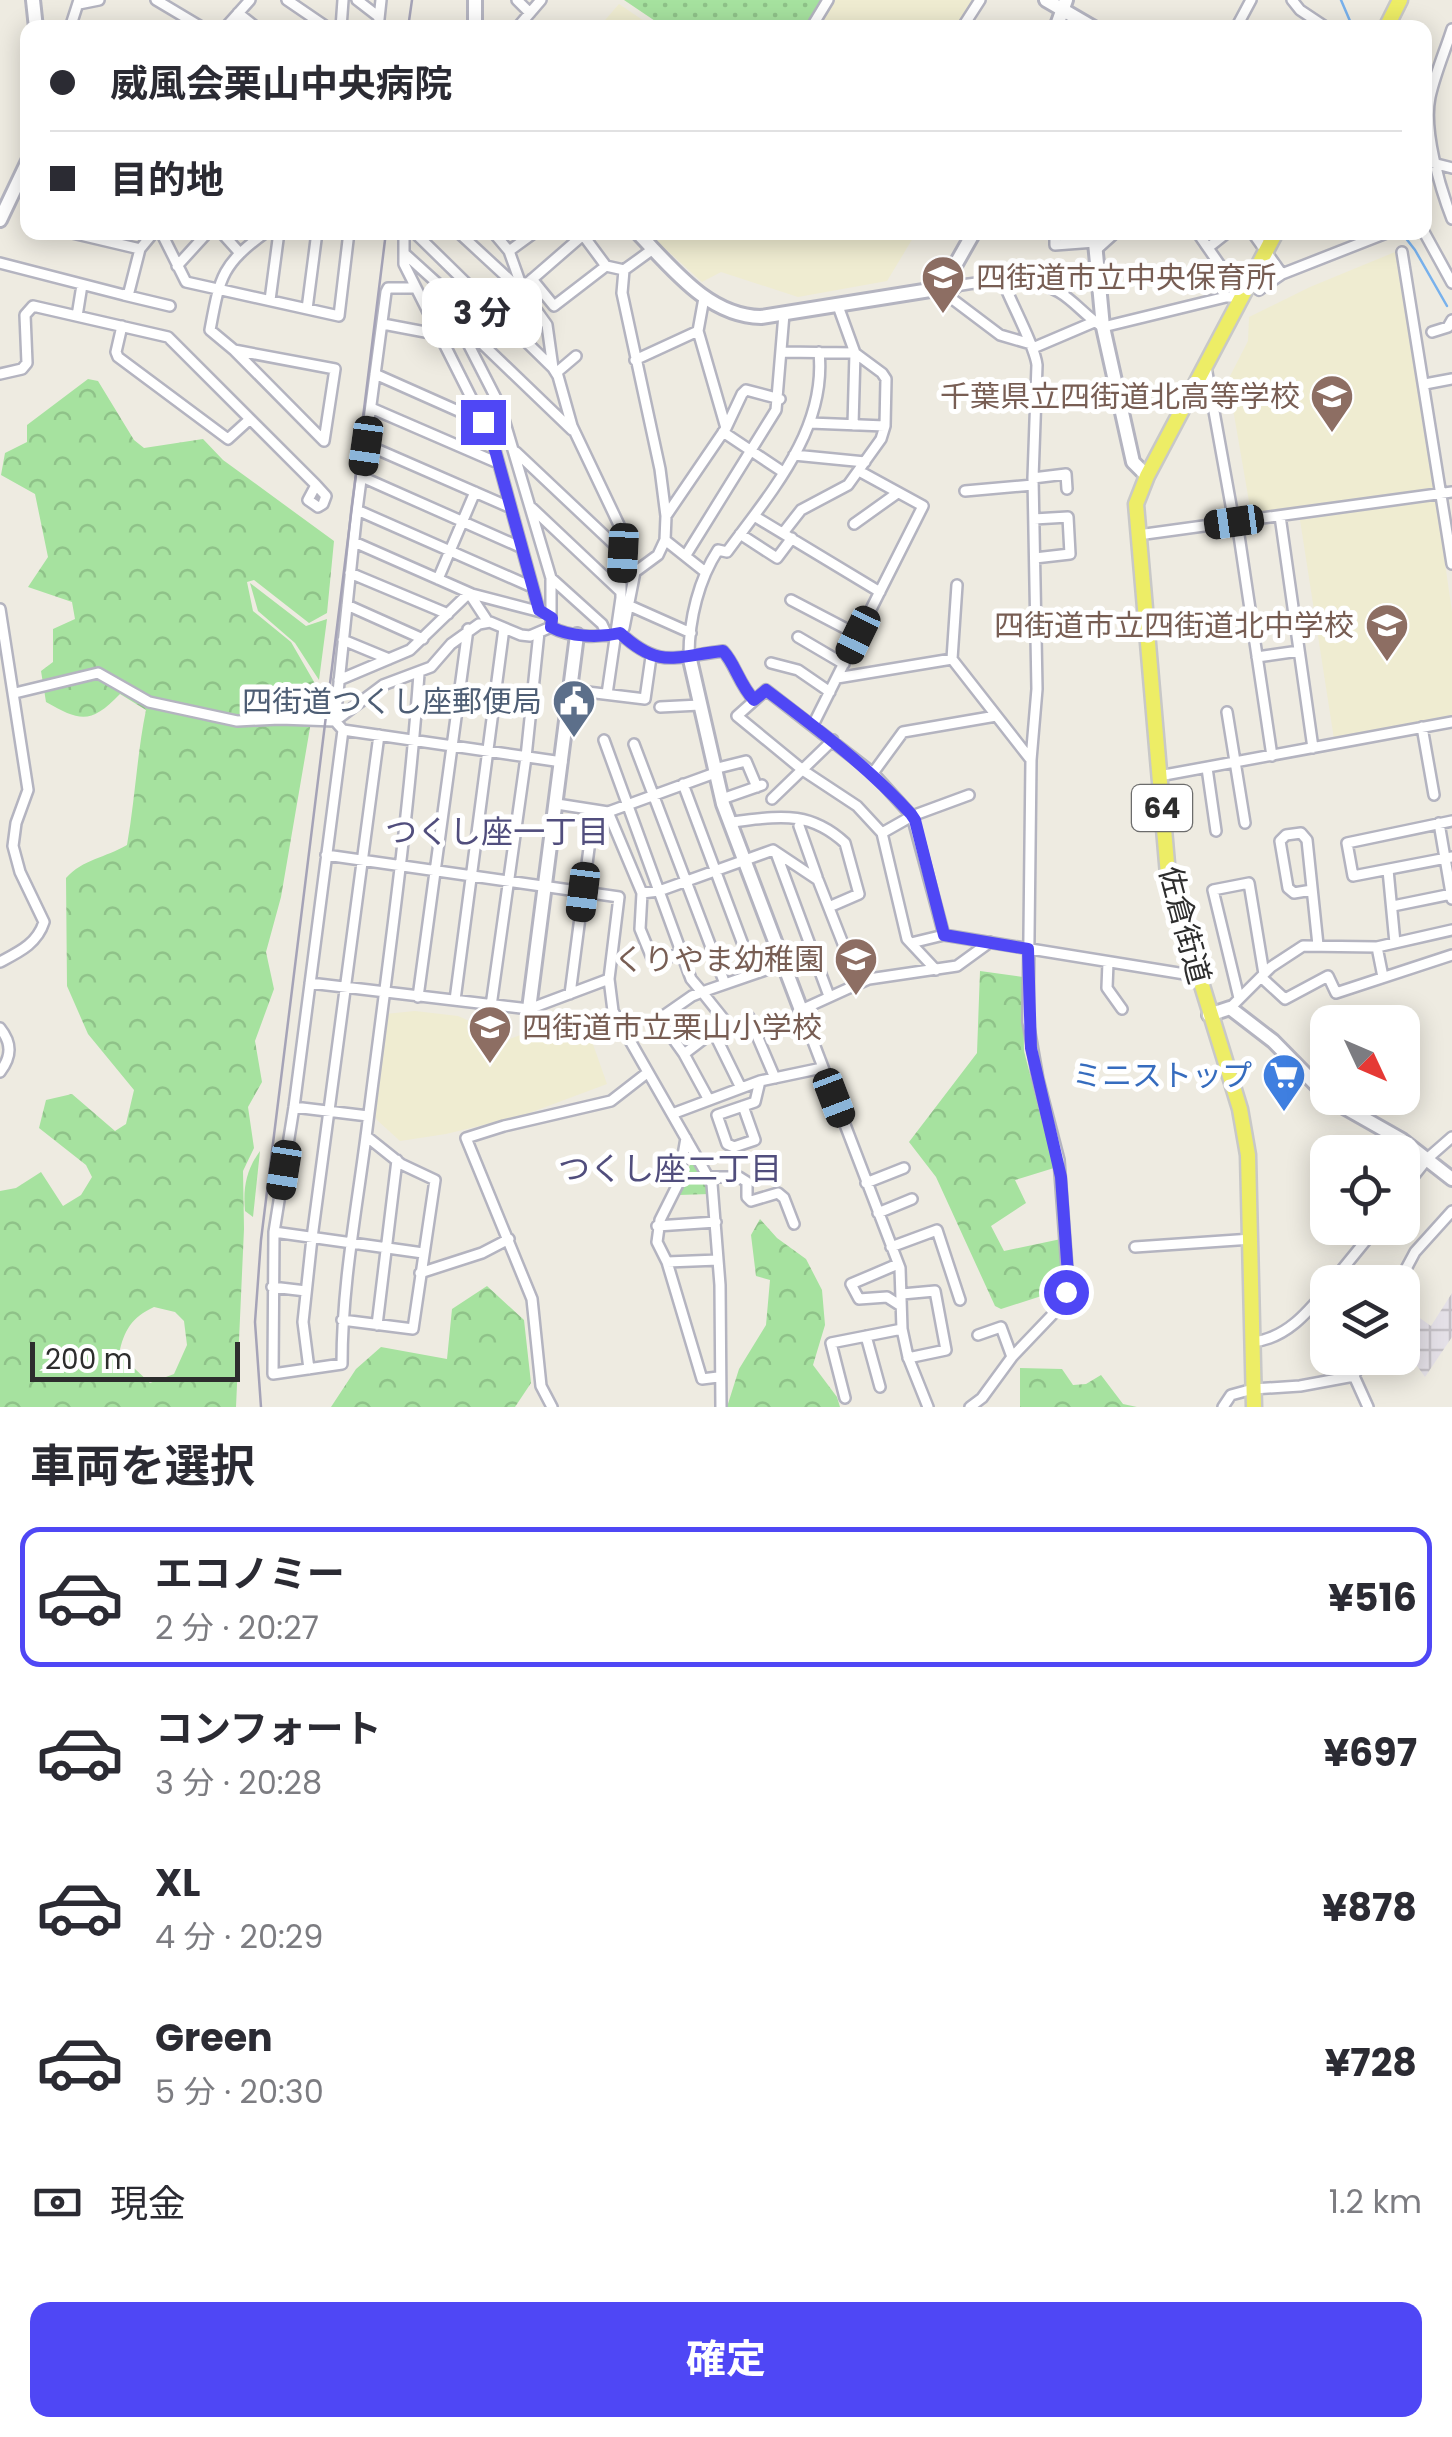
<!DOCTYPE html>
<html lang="ja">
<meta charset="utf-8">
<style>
body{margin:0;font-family:Poppins,"Noto Sans JP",sans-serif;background:#f7f7f7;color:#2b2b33;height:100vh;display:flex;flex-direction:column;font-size:38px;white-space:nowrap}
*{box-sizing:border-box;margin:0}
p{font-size:32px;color:#7c7c81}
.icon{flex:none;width:55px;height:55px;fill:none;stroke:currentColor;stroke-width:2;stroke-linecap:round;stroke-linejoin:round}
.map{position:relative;height:1407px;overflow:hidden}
.side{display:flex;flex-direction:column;background:#fff;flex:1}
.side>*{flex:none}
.banner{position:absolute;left:20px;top:20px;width:1412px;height:220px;border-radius:20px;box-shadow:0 5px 25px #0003;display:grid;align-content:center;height:220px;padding:0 30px;background:#fff}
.needle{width:65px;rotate:134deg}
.tools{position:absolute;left:1310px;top:1005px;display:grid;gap:20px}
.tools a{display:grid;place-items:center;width:110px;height:110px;border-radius:20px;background:#fff;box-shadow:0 5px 25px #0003;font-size:50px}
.scale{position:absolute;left:30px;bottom:25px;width:210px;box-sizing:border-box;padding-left:10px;border:5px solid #2d2d2d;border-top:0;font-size:28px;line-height:35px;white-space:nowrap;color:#2d2d2d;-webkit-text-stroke:8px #fff;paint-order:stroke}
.end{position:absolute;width:45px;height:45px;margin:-22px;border:12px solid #4f47f5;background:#fff;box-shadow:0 0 0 5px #fff}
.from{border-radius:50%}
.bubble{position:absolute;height:70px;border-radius:20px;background:#fff;box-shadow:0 5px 25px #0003;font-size:32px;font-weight:700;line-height:70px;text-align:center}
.car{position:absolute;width:30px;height:60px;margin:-30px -15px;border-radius:12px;box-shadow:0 0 8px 2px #0007;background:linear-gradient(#222 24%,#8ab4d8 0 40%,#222 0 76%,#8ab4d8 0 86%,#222 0)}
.banner b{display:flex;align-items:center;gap:35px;height:95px;font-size:38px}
.banner b+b{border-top:2px solid #e1e1e2}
.banner i{width:25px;height:25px;background:#2b2b33}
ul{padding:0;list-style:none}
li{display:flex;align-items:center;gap:30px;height:140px;margin:0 20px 15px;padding:0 10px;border:5px solid transparent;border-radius:20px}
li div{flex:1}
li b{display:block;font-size:38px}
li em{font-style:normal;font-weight:700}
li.selected{border-color:#4f47f5}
li>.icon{width:90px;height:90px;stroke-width:1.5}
h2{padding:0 30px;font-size:45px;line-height:120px}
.pay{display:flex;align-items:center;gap:25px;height:110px;padding:0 30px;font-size:38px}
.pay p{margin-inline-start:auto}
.primary-button{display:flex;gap:20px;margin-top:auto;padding:20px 30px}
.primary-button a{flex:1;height:115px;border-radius:20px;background:#4f47f5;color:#fff;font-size:40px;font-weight:700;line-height:115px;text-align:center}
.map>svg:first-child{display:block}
.industrial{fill:url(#industrial-grid)}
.education{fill:#efecd1}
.grass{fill:#a6e29f}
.forest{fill:url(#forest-crowns);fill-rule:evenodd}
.park{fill:url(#park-dots)}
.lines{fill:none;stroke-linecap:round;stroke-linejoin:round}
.stream{stroke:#78b1ec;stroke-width:2.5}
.street-casing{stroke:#b4b4c0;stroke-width:14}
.secondary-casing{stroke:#b4b4c0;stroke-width:18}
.primary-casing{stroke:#c8c8c8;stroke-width:19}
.street{stroke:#fff;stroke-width:9}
.secondary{stroke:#fff;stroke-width:12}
.primary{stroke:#eded66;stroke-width:14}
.rail{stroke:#a5a3b7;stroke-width:2.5}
.route{stroke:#4f47f5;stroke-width:12}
.labels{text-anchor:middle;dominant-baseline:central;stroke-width:10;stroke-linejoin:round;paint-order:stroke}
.shield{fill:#fff;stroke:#6c6c6c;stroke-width:2.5}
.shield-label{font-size:28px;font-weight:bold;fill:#2d2d2d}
.education-label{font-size:30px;fill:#785e54;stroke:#fff;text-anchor:end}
.service-label{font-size:30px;fill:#4e5e75;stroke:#fff;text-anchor:end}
.street-label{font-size:30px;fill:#2d2d2d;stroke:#fff}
.shop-label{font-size:30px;fill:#366cbe;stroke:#fff;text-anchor:end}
.neighbourhood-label{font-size:32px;fill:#514e7d;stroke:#fff}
</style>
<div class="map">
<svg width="1452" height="1407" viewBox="0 0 1452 1407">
<defs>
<pattern id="industrial-grid" width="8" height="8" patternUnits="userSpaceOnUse" patternTransform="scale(2.5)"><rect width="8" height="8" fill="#e4e0e7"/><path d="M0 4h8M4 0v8" fill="none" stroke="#c4c0c6"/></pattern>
<pattern id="forest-crowns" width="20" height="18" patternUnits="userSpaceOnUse" patternTransform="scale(2.5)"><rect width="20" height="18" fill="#a6e29f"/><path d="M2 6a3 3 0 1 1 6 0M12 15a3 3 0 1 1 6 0" fill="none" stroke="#8fc289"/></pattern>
<pattern id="park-dots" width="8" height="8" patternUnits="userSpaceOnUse" patternTransform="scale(2.5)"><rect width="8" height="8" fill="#a6e29f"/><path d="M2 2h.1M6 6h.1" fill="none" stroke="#8fc289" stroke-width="1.8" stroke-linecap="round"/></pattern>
</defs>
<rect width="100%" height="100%" fill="#eeebe1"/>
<!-- industrial -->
<path class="industrial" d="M1452,1293V1337L1425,1377L1403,1346V1306L1431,1326Z"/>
<!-- education -->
<path class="education" d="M834,0H974L956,27H817Z
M619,4L653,27H599Z
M648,233H916L887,281L798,297L721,272L702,282Z
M1395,252L1435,488L1251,513L1228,380L1248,341L1249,317L1310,287Z
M1436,500L1452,612V715L1334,739L1300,520Z
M415,1011L458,1016L472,1022L493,1045L582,1013L607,1084L524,1115L446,1134L400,1141L377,1120L373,1111L385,1014Z"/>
<!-- grass -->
<path class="grass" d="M250,583L306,626L327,619L319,680L295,643L258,611Z
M260,1151L253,1217L245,1211C243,1188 246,1170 260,1151Z"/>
<!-- forest -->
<path class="forest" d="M88,379L98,381L134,440L144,448L203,439L223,460L334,541L327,613L309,623L254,580L247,582L253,611L291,642L317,687L281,897L266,952L274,989L255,1041L262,1082L248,1107L254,1148L243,1171L244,1229L236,1407H0V1191L16,1188L41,1172L63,1206L81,1195L92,1177L86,1165L39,1128L46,1100L72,1094L115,1131L126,1124L134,1090L88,1034L67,986L66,878C83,859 105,858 127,845C135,800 137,754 146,710L120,694C91,724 81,722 46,702L41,671L53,662V629L75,619L72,602L28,587L48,557L35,494L1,475L5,453L27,442V425ZM154,1307L175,1312L184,1321L187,1345L174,1374L150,1383L119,1354C124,1330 132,1317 154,1307Z
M980,971L1023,977L1024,1051L1054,1168L1015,1180L1026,1203L991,1226L1004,1251L1061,1239L1063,1289L1001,1309L995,1306L936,1177L909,1142L977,1053Z
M760,1219L777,1238L806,1259L822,1290L825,1325L813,1365L837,1397L840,1407H727L739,1369L766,1325L770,1280L756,1276L751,1235Z
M487,1286L524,1320L531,1383L515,1407H331L356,1369L381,1347L447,1359L452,1309Z
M1020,1368L1062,1369L1073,1385L1086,1384L1101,1375L1123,1404L1137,1407H1020Z"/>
<!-- park -->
<path class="park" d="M624,0H826L809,28L664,27Z
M693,1157L708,1184L710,1194L678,1195Z"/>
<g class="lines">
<!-- stream -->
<path class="stream" d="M1341,0L1353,28
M1401,232L1415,250L1447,306"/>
<!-- street casing -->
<g class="street-casing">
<path id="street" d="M156,0L203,28
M287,0L328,28
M357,0L379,17
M517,0L530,13
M1292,0L1300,10L1327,28
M79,4L99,0
M238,13L257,28
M70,28L79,0
M225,28L250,0
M341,28L343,0
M378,28L381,0
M517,28L541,0
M811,28L828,0
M962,28L980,0
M1236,28L1251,0
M1452,29C1445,51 1435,74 1430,97C1423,130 1440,188 1452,219
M1425,161L1452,168
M68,232L140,249
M161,232L186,282L339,316L349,232
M221,232L239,252
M266,232C221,265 220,277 210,330L234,350L324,441
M404,232V264L492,439L539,610
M414,232L553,368
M458,232L524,293
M493,232L509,251L524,293L547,325L553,368L558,376L572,426L621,529V598L607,694
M1055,232V245L1095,242
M1197,232L1242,297
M1252,232L1282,274
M1424,232L1452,283
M1209,247L1228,232
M1096,250L1116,232
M509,251L535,232
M1402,252L1452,564
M405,254L437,283L500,406L551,578V627
M0,263L124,295L129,292L140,249L154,232
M177,266L208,232
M532,279L554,306L606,266
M1250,283L1259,290L1282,274L1389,232
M955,286C989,281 1028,273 1059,292C1076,302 1087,318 1103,327L1226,297H1242
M416,288H388L386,292L357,510L335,721L343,730L294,1107L274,1232L423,1253
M522,288L583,235L606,266L624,270
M939,289L1000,335L1031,344
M124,295L170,306
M704,298L698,331L726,428
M270,300L279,232
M838,306L855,353L853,425
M307,309L317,232
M77,316L82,285
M383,324L441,335
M122,326L116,352L118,357L228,439L250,419
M466,332L471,333L514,288
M1432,332L1448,327L1452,320
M471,333L572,430
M1033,348L1094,322
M234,350L335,369L324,441
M782,352L855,353L882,373L886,379L885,426L881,439L848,485L801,510L783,533
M635,360L698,331
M1206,367L1234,522
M556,373L576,356
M0,374L22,369L27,363L25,315L33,306L168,337L316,485L326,496L323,504L318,507L308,500L316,485
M375,374L483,422
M1425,384L1452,379
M371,408L498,463
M810,423L885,426
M723,432L783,472
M367,445L509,507
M516,452L623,553
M794,455L865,462
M362,477L520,547
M1033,478L1066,474L1067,489
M965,491L1033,485
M532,508L621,592
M357,510L532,587
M666,516L726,428L742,394L746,390L780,399
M754,516L880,592
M1280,516L1313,748
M1034,519L1068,517L1070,554L1035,558
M1237,522L1272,756
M854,524L896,494
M740,534L777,558L792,538
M1138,535L1452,492
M665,540L704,571
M354,542L472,594L541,612
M686,555L776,410L784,314
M350,573L448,614
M551,578L602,624L607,635
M438,579L475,492
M791,600L858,635L813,725
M347,605L423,639
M628,605L691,633
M0,609L28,790L16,823L13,846L20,872L44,922C37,944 19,952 0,962
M1252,624L1294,617
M620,633C659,669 674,657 723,651C735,664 739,684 754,700
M858,635L923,506L859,471
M798,637L844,664
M343,640L389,659
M689,655C689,619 699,579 718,550L727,552C770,493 827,430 819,352
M1257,657L1299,651
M952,659L957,585
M771,663L798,670L830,692
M837,678L952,659L1031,760
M339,680L410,650L469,593L488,622
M571,690L645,699L651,657
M15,693L98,673L149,702L237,721L280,719L335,721L383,685L431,667L451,644L479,624L490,622L521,635L530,636L551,627C571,638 599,638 620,633L624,628L635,572L658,555L665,540L666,516L660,469L622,293L624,270L653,249
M660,707L700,705
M1227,712L1245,823
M1422,727L1434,795
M343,730L562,762
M604,740L691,979L702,992L783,964
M634,744L725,984
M1207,768L1216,831
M714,769L746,761L757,787
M873,773L903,732L996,716
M1159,776L1452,722
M683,784L754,974
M722,799L762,785
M772,799L833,740
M557,804L608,812L715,773
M608,812L642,893L640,929L654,963L680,953
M1452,821L1347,843L1353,876L1452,857
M731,822C777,817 808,809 845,843L859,894L829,907
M1439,823L1452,899
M799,826L817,877
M882,833L912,816L969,795
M776,853L829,996
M326,855L619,897L609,979L613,1011L712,1184L720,1285L721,1407
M1388,870L1395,943
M1312,890L1294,893L1288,888L1280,841L1286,835L1301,833L1307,840L1318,945
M642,893L659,891L773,850L818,880L858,982
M1393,906L1452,894
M911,943L944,935L1197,976
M1377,947L1383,977
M1108,962L1107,988L1122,1009
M936,970L907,939L882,833L857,806L804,771L737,716L766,690L873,773L912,816L944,935
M1261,977L1285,999L1328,976L1336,993L1452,955
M310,983L529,1009L609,979
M570,994L594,810
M418,997L468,629
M1239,998L1213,890L1249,883L1264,974
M455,1000L504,628
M491,1006L526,757L539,632
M1230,1008L1271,967L1303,946L1377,947L1452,930
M749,1017L775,1078
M0,1028C12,1043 12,1056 0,1072
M714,1033L741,1088
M684,1054L726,1022L702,992L692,996L659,1019L684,1054L709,1100
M743,1106L755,1140L734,1147L727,1144L717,1115L755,1102L760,1081
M294,1107L368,1116
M672,1114L760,1081L822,1068
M686,1138L678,1184L660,1220L657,1242L667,1262L702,1379L718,1377
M1402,1168L1418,1170
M709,1177H739L747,1182V1197L751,1201L778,1193L784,1198L794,1224
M866,1183L904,1168
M1402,1191L1428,1158L1452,1137
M878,1213L912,1199
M657,1226L716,1222
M274,1232L273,1374L342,1364C342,1284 357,1208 367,1129C386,978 408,826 419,674
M891,1247L937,1230L960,1300
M1135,1247L1252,1239
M667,1262L718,1260
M898,1264L851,1284L859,1299L887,1297L901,1306
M420,1273L482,1253L509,1239
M1332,1282L1376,1228
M1399,1282L1415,1252L1452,1211
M272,1287L306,1291
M902,1294L935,1291L946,1350L908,1358
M342,1320L413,1329L435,1180L401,1164L366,1136
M377,1325L397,1160
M978,1335L1001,1327L1012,1357
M866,1336L880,1387
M1252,1342C1286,1339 1308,1312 1328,1288
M309,1369L303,1322L312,1238L379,735
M1354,1376L1368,1407
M1354,1376L1363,1358
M845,1398L831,1343L902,1329
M552,1407L541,1386L532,1299L466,1138L504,1126L611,1101L647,1073
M928,1407L908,1357L902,1329L900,1268L801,1010L869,979L957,966L990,942
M970,1407L982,1398L1012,1357L1054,1313L1068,1282L1059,1160L1038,1079L1028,1022L1031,760L1037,689L1033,478L1037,365C1035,346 1010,301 1002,279
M1223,1407L1231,1395L1253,1389L1300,1386L1354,1376"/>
</g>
<!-- secondary casing -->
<g class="secondary-casing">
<path id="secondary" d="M33,0L36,28
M475,0V28
M1046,0L1094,28
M1056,28L1066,0
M0,220L28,161
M637,232C672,268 708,316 761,317L955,286L953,269L974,232
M1094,232L1103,327L1133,462L1147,476
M689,655L723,804L801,1010
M529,1009L577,635
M1209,1015L1230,1008L1273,1041L1328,1097
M1328,1098L1402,1140L1452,1179"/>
</g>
<!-- primary casing -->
<g class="primary-casing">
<path id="primary" d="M1386,28L1400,0
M1254,1407L1248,1155L1240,1109L1168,875L1136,504L1147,476L1276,232"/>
</g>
<!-- street -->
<use href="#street" class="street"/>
<!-- secondary -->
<use href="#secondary" class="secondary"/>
<!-- primary -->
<use href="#primary" class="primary"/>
<!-- rail -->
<path class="rail" d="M408,28L412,0
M261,1407L255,1322L261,1240L386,232"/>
</g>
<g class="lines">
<!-- route -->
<path class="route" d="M483,422L492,439L539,610L552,618L551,627C570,637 599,638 620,633C660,670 674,656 723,651C735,663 739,684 754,700L766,690C818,729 867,766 911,814L915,820L944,935L1028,949L1031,1048L1061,1177L1068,1275L1066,1292"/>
</g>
<!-- icons -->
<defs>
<g id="school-pin" transform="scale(2.25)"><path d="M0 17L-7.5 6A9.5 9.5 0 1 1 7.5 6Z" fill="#8d6e63" stroke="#fff"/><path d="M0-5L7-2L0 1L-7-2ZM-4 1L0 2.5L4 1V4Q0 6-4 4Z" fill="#fff"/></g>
<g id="civic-pin" transform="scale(2.25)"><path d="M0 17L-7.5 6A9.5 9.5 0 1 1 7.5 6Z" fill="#5c6f8a" stroke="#fff"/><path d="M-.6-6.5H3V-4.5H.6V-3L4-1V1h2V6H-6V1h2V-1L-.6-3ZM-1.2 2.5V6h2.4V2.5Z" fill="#fff"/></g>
<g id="supermarket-pin" transform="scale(2.25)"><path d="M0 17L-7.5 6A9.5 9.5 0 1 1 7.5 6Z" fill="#3f7fe0" stroke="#fff"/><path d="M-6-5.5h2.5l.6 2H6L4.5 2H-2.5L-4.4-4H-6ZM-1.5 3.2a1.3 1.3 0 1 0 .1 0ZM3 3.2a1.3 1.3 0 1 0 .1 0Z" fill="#fff"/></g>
</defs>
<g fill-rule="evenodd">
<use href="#school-pin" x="943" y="277"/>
<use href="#school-pin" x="1332" y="396"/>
<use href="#school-pin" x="1387" y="625"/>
<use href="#civic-pin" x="574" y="701"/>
<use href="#school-pin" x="856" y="959"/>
<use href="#school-pin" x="490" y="1027"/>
<use href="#supermarket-pin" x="1284" y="1075"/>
</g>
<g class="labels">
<!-- shield labels -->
<rect class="shield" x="1132" y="785" width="60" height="46" rx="8"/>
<g class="shield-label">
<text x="1162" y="808">64</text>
</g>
<!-- education labels -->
<g class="education-label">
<text x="976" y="277" text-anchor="start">四街道市立中央保育所</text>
<text x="1300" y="396">千葉県立四街道北高等学校</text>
<text x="1354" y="625">四街道市立四街道北中学校</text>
<text x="824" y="959">くりやま幼稚園</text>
<text x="522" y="1027" text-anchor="start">四街道市立栗山小学校</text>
</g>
<!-- service labels -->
<g class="service-label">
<text x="542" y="701">四街道つくし座郵便局</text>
</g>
<!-- street labels -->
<g class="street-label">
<text transform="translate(1185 925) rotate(75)">佐倉街道</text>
</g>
<!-- shop labels -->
<g class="shop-label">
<text x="1252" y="1075">ミニストップ</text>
</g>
<!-- neighbourhood labels -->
<g class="neighbourhood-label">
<text x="497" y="831">つくし座一丁目</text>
<text x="670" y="1168">つくし座二丁目</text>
</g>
</g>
</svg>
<div class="tools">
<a><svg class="needle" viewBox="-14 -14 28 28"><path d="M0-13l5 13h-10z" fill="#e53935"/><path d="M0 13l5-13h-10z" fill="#7c7c81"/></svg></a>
<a><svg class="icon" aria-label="locate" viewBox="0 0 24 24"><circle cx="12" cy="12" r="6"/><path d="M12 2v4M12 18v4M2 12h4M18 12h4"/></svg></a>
<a><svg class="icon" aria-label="layers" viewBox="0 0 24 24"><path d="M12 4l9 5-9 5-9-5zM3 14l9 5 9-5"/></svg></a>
</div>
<div class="scale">200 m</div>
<i class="end from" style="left:1066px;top:1292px"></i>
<i class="end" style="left:483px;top:422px"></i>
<div class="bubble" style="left:422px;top:278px;width:120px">3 分</div>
<i class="car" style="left:366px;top:446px;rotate:188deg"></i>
<i class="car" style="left:1234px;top:522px;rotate:262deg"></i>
<i class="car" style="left:623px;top:553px;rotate:183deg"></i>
<i class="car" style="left:858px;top:635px;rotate:206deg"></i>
<i class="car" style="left:583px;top:892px;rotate:187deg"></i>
<i class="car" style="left:834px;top:1098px;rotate:159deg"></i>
<i class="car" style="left:284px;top:1170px;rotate:189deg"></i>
<div class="banner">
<b><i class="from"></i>威風会栗山中央病院</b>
<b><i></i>目的地</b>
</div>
</div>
<section class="side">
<h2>車両を選択</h2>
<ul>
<li class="selected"><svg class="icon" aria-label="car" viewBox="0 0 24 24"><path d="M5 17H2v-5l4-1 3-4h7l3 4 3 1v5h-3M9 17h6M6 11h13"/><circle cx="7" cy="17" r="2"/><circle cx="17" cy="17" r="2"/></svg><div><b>エコノミー</b><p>2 分 · 20:27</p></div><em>¥516</em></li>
<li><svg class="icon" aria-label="car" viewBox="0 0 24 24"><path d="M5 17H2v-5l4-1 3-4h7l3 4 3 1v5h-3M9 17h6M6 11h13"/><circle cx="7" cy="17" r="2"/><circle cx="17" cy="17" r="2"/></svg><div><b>コンフォート</b><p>3 分 · 20:28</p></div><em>¥697</em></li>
<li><svg class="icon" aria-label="car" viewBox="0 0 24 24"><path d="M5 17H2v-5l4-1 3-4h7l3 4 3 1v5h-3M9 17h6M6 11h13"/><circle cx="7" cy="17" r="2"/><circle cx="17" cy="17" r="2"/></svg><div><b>XL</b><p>4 分 · 20:29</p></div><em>¥878</em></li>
<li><svg class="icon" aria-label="car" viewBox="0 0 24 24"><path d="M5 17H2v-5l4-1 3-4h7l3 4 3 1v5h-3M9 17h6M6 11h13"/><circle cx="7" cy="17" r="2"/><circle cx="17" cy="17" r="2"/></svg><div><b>Green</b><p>5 分 · 20:30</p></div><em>¥728</em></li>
</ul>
<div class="pay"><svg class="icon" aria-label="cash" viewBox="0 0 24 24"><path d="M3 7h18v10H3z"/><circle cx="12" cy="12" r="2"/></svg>現金<p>1.2 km</p></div>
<div class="primary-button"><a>確定</a></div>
</section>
